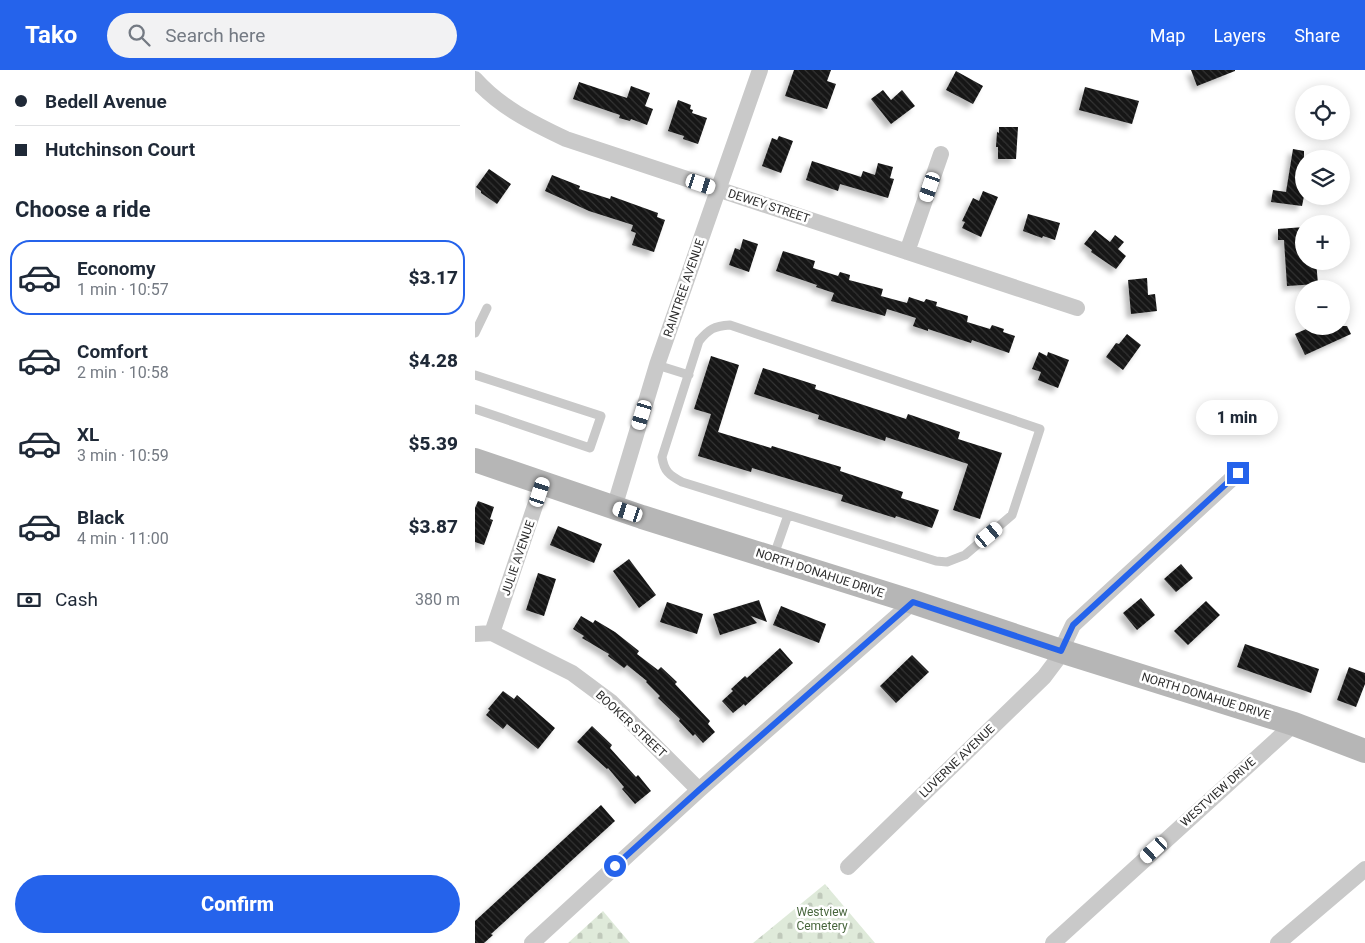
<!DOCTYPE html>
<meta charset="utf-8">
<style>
body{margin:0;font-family:Roboto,sans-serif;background:#f2f2f3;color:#1f2937;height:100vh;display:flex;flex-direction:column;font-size:19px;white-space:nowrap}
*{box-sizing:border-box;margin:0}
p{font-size:16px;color:#747a83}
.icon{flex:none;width:28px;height:28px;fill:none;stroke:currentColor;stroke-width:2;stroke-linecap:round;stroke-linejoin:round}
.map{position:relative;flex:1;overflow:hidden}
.panel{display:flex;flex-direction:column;background:#fff;width:475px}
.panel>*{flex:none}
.hud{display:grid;align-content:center;height:110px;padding:0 15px;background:#fff}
.fabs{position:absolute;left:820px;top:15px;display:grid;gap:10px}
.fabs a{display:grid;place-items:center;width:55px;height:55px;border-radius:50%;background:#fff;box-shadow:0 2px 12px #0003;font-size:25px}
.end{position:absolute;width:22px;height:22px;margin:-11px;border:6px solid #2563eb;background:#fff;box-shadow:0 0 0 2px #fff}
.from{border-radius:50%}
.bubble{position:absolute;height:35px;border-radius:18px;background:#fff;box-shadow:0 2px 12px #0003;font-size:16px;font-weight:800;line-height:35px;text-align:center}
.car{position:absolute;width:15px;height:30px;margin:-15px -8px;border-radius:6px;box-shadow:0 0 4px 1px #0007;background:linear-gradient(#fff 24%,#345 0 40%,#fff 0 76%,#345 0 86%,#fff 0)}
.hud b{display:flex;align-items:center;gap:18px;height:48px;font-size:19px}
.hud b+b{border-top:1px solid #e0e1e3}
.hud i{width:12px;height:12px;background:#1f2937}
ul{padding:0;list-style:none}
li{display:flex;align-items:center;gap:15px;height:75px;margin:0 10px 8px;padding:0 5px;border:2px solid transparent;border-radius:20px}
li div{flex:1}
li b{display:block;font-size:19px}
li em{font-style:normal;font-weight:800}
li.current{border-color:#2563eb}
li>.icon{width:45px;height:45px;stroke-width:1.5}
h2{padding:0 15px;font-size:22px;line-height:60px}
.pay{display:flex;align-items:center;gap:12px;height:55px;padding:0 15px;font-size:19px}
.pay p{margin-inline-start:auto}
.primary-button{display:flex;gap:10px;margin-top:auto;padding:10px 15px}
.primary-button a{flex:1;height:58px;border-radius:30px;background:#2563eb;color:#fff;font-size:20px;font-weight:800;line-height:58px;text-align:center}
header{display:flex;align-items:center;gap:30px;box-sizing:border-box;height:70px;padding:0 25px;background:#2563eb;color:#fff}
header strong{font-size:24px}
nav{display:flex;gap:28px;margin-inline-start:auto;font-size:18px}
.search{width:350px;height:45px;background:#f2f2f3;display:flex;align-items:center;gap:12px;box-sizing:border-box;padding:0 18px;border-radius:28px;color:#747a83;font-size:19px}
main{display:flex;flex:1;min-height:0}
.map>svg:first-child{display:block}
.cemetery{fill:url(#cemetery-stones)}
.building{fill:url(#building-back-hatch);filter:url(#shadow)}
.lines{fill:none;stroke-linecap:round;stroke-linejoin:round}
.lane{stroke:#c9c9c9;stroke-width:9}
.street{stroke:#c9c9c9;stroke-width:16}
.secondary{stroke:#b6b6b6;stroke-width:24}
.route{stroke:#2563eb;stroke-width:6}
.labels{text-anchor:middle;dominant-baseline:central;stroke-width:5;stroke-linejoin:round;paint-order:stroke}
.street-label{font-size:12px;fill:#2c2c2c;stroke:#fff}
.park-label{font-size:12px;fill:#47653c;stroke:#fff}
</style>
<header>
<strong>Tako</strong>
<div class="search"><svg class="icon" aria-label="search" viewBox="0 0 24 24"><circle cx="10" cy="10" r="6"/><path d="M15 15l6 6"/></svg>Search here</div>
<nav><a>Map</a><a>Layers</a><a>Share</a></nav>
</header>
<main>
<section class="panel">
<div class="hud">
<b><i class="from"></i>Bedell Avenue</b>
<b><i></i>Hutchinson Court</b>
</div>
<h2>Choose a ride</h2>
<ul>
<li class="current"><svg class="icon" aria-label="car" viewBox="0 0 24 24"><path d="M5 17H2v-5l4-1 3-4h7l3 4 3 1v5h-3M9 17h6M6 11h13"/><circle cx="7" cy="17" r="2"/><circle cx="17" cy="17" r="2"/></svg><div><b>Economy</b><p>1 min · 10:57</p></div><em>$3.17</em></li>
<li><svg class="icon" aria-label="car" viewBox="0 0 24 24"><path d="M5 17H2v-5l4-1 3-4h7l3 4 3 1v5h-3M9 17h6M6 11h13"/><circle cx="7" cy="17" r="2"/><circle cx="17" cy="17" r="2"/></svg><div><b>Comfort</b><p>2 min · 10:58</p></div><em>$4.28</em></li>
<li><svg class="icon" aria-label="car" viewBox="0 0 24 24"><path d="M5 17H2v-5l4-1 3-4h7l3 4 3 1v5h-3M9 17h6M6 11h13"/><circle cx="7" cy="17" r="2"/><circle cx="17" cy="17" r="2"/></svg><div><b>XL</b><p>3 min · 10:59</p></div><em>$5.39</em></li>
<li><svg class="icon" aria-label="car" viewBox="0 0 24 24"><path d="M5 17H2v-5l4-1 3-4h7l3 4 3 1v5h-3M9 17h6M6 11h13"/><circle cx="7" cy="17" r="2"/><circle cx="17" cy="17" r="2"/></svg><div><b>Black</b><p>4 min · 11:00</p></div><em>$3.87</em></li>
</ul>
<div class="pay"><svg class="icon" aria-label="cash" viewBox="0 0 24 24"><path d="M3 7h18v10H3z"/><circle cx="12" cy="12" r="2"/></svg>Cash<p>380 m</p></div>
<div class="primary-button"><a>Confirm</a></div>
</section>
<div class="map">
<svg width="890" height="873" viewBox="0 0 890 873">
<defs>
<pattern id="cemetery-stones" width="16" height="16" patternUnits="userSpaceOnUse" patternTransform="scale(1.25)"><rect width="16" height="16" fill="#dfeada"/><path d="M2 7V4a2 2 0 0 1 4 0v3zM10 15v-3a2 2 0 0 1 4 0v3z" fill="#c0c9bb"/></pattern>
<pattern id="building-back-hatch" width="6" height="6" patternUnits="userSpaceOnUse" patternTransform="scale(1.25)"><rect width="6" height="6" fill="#131313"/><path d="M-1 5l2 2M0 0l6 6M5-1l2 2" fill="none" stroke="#363636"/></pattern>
<filter id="shadow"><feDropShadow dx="-4.5" dy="4.5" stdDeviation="2.5" flood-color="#0004"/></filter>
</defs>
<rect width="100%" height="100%" fill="#fff"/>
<!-- cemetery -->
<path class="cemetery" d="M350,814L400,873H278Z
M128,841L155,873H93Z"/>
<!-- building -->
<path class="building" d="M319,0H356L352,11L361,14L352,39L310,26Z
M716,0H760V1L722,16Z
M481,1L508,16L498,34L471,20Z
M104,12L152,28L156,16L175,23L170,36L178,39L172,55L156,49L155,51L144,48L145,45L98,29Z
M610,17L664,31L657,54L604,40Z
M408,20L416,30L427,20L440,36L416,54L396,29Z
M203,30L216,35L215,39L218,40L217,43L232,48L223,74L208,69L209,66L193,61Z
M524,57H543L541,89H523V77H521L522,62L524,63Z
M304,66L318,71L306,103L287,96L297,68L302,70Z
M818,79L829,81V126L827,136L796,132L798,120L811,122Z
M337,91L386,107L388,101L400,105L403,93L418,97L415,108L419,109L413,128L365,114L363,121L331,110Z
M14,99L36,114L22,134L6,123V121L1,117Z
M77,105L105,116L104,119L135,129L136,126L183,143L182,147L190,150L179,182L157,175L161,163L156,161L158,155L114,141L70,121Z
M508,121L523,127L506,167L487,158L490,152L487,151L498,128L504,131Z
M553,144L585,153L580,170L568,166L567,168L548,161Z
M829,157V191H841L843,214L812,216L809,170H803V159Z
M620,160L635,172L640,165L649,172L643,179L651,186L641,199L616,182L617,180L609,174Z
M268,169L283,174L274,202L254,195L260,178L265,180Z
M308,181L340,191L338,198L363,206L365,202L375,205L374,210L408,219L406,226L432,233L434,227L449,232L451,229L462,232L461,236L493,246L492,252L515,259L517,255L529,259L528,262L540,266L534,283L497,270L496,273L453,259V261L438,256L441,248L412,239L410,246L356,231L359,223L341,217L342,215L301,201Z
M672,208L673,225L680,224L682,241L656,244L653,210Z
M838,256H872L876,264L830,285L820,264Z
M652,264L666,275L648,300L631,287L641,273L644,274Z
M564,282L572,286L573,282L594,290L583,318L563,310L566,302L557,299Z
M236,286L264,295L243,362L296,378L297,376L366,397L365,401L428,422L426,428L464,440L457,458L421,446L420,448L366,431L368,425L277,398L276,402L223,386L236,344L219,339Z
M288,298L341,315L340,319L431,349L433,344L485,362L483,369L527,383L505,449L478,440L493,394L411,367L410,371L343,349L344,345L279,324Z
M3,431L19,437L15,449L18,450L9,475L0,472V438Z
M83,456L127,474L119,493L75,475Z
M154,489L181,525L164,538L138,501Z
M706,494L718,508L701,522L689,509Z
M63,503L81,509L69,546L51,540Z
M666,528L680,545L662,560L648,543Z
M284,530L292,552L276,546L282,553L245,565L238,544Z
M731,531L745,545L713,575L699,561Z
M192,532L228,544L222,564L185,552Z
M306,536L351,554L344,573L298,555Z
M106,546L118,553L120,550L140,562L164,581L162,584L183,600L186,597L202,612L200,614L235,651L233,654L240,662L228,673L220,664L218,666L204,651L205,649L183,628L185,626L171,612L172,611L152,595L149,598L133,586L134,584L107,568L109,566L98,559Z
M770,574L844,599L836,623L762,597Z
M305,578L318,593L270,636L269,634L258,643L247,631L258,621L256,619L270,606L272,608Z
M437,585L454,602L421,633L405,616Z
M874,597L890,603V614L881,637L862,630Z
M28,621L39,629L42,625L80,658L63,679L32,654L28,659L11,645L15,640L13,639Z
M117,656L137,675L135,678L161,707L163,705L176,721L160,734L147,719L149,717L133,698L132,699L102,672Z
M126,735L140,751L16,864L18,865L9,873H0V851Z"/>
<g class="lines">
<!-- lane -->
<path class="lane" d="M255,255L565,359L537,445L490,485L472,492L461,491L207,412C194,405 189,401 187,387L224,271C234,259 239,256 255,255Z
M0,263L12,238
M182,295L214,305
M0,305L126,346L115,378L0,339
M298,488L313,445"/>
<!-- street -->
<path class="street" d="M0,9C25,37 57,53 91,69L602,238
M432,182L466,84
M139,438L182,295L285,0
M17,563L68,412
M0,564L17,563L97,603L136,632L224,720
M373,797L569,607L581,591L598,555L763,403
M57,873L224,720L438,532
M578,873L819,654
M803,873L890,799"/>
<!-- secondary -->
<path class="secondary" d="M0,390L167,447L438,532L586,581L819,654L890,681"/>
</g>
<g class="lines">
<!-- route -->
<path class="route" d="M140,796L224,720L438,532L586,581L598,555L763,403"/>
</g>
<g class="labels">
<!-- street labels -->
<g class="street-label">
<text transform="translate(294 136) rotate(18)">DEWEY STREET</text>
<text transform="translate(209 218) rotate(-71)">RAINTREE AVENUE</text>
<text transform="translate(43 488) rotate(-71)">JULIE AVENUE</text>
<text transform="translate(345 503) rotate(18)">NORTH DONAHUE DRIVE</text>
<text transform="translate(731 626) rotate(17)">NORTH DONAHUE DRIVE</text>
<text transform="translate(156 654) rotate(43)">BOOKER STREET</text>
<text transform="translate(482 691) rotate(-44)">LUVERNE AVENUE</text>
<text transform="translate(743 722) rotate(-42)">WESTVIEW DRIVE</text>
</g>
<!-- park labels -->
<g class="park-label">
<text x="347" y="842">Westview<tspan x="347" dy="14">Cemetery</tspan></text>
</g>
</g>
</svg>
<div class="fabs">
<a><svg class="icon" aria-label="locate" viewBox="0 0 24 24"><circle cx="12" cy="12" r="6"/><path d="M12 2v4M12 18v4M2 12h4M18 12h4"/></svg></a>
<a><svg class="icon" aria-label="layers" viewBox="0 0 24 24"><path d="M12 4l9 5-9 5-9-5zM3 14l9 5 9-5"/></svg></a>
<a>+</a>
<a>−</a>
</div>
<i class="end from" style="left:140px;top:796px"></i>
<i class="end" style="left:763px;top:403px"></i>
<div class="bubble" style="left:721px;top:330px;width:82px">1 min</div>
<i class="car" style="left:226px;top:114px;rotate:108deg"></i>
<i class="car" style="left:455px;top:117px;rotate:199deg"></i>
<i class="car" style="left:167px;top:345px;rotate:197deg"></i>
<i class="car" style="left:65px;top:422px;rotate:18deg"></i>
<i class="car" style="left:153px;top:442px;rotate:288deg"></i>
<i class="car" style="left:514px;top:465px;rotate:50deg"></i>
<i class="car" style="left:679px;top:780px;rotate:228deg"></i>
</div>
</main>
